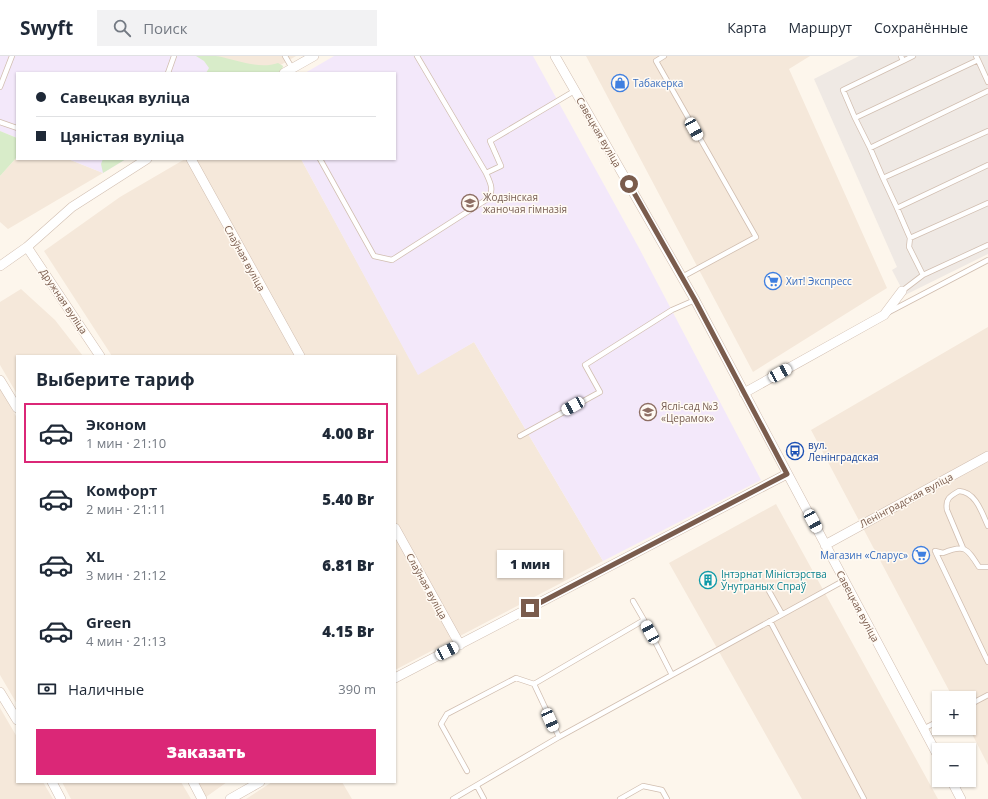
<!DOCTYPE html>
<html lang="ru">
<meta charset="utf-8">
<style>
body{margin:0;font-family:"Open Sans",sans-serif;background:#f2f2f3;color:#1f2937;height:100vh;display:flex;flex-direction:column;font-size:15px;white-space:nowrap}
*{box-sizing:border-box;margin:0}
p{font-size:13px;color:#747a83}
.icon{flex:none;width:22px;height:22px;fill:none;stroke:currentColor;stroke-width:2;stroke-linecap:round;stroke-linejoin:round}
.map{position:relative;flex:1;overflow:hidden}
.sheet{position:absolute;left:16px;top:299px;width:380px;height:428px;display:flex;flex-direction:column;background:#fff;border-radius:0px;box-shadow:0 1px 3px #0004}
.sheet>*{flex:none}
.guide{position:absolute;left:16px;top:16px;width:380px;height:88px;border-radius:0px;box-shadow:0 1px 3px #0004;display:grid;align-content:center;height:88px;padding:0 20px;background:#fff}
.controls{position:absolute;left:932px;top:635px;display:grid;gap:8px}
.controls a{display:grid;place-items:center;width:44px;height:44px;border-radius:0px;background:#fff;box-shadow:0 1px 3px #0004;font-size:20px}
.end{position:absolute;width:18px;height:18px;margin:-9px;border:5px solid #7a5c4d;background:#fff;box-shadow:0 0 0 2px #fff}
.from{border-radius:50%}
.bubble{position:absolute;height:28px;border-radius:0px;background:#fff;box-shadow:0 1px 3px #0004;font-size:13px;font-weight:800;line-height:28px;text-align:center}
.car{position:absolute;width:12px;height:24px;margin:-12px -6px;border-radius:5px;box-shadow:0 0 3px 1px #0007;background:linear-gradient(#fff 24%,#345 0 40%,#fff 0 76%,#345 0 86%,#fff 0)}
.guide b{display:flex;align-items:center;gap:14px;height:38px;font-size:15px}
.guide b+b{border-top:1px solid #e0e1e3}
.guide i{width:10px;height:10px;background:#1f2937}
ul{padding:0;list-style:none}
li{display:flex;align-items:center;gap:12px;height:60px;margin:0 8px 6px;padding:0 12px;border:2px solid transparent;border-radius:0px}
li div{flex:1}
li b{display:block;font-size:15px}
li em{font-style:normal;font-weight:800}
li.on{border-color:#db2777}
li>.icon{width:36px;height:36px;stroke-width:1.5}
h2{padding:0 20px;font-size:18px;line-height:48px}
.pay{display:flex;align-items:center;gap:10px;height:44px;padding:0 20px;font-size:15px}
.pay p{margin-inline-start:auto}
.action{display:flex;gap:8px;margin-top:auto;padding:8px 20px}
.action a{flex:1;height:46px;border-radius:0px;background:#db2777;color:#fff;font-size:16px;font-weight:800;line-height:46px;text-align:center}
header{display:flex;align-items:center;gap:24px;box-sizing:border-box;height:56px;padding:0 20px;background:#fff;border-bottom:1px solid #e0e1e3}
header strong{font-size:19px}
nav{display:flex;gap:22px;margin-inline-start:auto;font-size:14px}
.search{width:280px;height:36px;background:#f2f2f3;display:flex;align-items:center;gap:10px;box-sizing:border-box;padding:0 14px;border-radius:0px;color:#747a83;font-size:15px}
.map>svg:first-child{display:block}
.residential{fill:#f5e8da}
.industrial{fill:#efe9e4}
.education{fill:#f3e8fa}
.green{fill:#d8ecc9}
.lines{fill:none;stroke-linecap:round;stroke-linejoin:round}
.service-casing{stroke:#d1beb0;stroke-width:6}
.minor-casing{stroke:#d1beb0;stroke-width:10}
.service{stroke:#fff;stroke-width:4.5}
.minor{stroke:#fff;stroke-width:9}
.route{stroke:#7a5c4d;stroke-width:5}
.labels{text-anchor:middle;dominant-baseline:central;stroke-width:3;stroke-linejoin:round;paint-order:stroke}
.shop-label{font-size:10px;fill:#366cbe;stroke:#fffaf3;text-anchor:start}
.street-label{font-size:10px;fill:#7a5c4d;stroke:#fffaf3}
.education-label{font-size:10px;fill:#785e54;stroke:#fffaf3;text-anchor:start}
.transit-label{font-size:10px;fill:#164399;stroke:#fffaf3;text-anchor:start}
.culture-label{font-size:10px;fill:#0d838f;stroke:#fffaf3;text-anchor:start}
</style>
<header>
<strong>Swyft</strong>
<div class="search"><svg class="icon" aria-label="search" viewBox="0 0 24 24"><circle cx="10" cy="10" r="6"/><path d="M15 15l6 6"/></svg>Поиск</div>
<nav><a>Карта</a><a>Маршрут</a><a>Сохранённые</a></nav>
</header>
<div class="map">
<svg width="988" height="743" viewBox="0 0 988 743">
<rect width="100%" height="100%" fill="#fdf6ec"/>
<!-- residential -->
<path class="residential" d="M217,0H296L267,17L222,16Z
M586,0H810L789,13L887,232L753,316Z
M17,101V103H68L103,117L8,173L0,166V120Z
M185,103H301L418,318L474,286L603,505L395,614V300H112L44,195L120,141Z
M21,233L55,264L83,300H17V338L0,309V246Z
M988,271V709L969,672V642H953L811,374Z
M0,332L17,362V648L0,619Z
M776,448L938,743H802L669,507Z
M0,652L17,681V726H43L53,743H0Z
M62,726H181L191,743H71Z
M197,726H227L206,741Z
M272,726H342L352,743H246Z"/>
<!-- industrial -->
<path class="industrial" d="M859,0H988V198L905,239L892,214L897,211L814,23Z"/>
<!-- education -->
<path class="education" d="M0,0H217L222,17H17V82L0,75Z
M334,0H533L639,192L761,424L603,505L474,286L418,319L301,103H395V17H305Z
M68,103H126L103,117Z"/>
<!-- green -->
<path class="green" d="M196,0C203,0 209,0 216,0C235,3 258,14 278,7L283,10L282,14L278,17H206L209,12L204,5Z
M0,75L17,82V101L0,120Z
M103,103H126L103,117L101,108Z"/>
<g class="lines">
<!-- service casing -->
<g class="service-casing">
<path id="service" d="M285,0L292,12
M417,0L486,117
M664,0L656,5L756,181L682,221
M901,0L903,5L913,0
M978,4L988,26
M903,5L843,34L855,62L978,4L976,0
M168,17L174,0
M0,31L12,0
M855,62L870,92L988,35
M0,66L17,72
M870,92L883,122L988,75
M320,103L374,200L392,204L489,142C494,133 490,126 486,117L501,110L490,85L576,34
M883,122L897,152L988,109
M897,152L910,182L988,147
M910,182L909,191L923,219L988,189
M902,235L923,219
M889,256L988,204
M520,380L600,336L585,309L672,254L695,244
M963,492L947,454C945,443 950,440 959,435C976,436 982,457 988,470
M935,495L988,606
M935,495L943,497C965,488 967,492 979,511H988
M769,535L782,558
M633,545L644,564
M770,565L864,743
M969,649L988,639
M923,673L939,665
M559,681L534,628L644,564L672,619
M467,715L441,668L447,658L516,622L534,628
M477,730L484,743
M453,743L559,681L845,524
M620,743L643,730L662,734L667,743"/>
</g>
<!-- minor casing -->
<g class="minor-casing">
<path id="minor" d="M555,0L695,244L939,702
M284,17L314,0
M191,103L300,300
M27,191L100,300
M0,210L27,191L72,151L147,103
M0,324L17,352
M744,337L884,259L902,235
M395,472L460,589
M825,489L988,400
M395,622L787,418
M0,636L17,664
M951,724L961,743
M52,726L61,743
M193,726L202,743
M230,743L260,726"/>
</g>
<!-- service -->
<use href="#service" class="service"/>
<!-- minor -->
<use href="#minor" class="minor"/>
</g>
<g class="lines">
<!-- route -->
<path class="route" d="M530,552L787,418L695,244L629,128"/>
</g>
<!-- icons -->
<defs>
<g id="shop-ring" transform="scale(0.9)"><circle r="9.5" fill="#fffaf3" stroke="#3f7fe0" stroke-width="1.5"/><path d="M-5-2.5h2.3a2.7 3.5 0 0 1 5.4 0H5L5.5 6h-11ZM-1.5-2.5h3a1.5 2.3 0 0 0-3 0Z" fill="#3f7fe0"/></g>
<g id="school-ring" transform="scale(0.9)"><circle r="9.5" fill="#fffaf3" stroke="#8d6e63" stroke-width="1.5"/><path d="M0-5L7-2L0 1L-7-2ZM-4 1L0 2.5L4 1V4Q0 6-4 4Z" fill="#8d6e63"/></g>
<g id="supermarket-ring" transform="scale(0.9)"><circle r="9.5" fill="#fffaf3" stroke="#3f7fe0" stroke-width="1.5"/><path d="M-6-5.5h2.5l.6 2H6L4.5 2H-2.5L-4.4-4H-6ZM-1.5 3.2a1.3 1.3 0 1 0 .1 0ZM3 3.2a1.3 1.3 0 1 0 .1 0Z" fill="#3f7fe0"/></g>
<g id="bus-ring" transform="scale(0.9)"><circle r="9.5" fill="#fffaf3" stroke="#1a4fb4" stroke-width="1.5"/><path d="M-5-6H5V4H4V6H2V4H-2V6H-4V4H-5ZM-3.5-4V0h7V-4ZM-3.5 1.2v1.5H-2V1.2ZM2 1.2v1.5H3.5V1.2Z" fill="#1a4fb4"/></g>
<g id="building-ring" transform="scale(0.9)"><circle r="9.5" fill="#fffaf3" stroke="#0f9aa8" stroke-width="1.5"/><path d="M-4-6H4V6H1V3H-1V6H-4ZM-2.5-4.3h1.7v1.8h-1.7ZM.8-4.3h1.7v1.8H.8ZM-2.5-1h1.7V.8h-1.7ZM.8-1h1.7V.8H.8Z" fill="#0f9aa8"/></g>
</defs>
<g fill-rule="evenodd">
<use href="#shop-ring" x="620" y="27"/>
<use href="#school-ring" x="470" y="147"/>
<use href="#supermarket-ring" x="773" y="225"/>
<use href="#school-ring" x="648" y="356"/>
<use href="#bus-ring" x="795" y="395"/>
<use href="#supermarket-ring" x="921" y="499"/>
<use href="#building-ring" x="708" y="524"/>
</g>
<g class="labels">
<!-- shop labels -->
<g class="shop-label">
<text x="633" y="27">Табакерка</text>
<text x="786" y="225">Хит! Экспресс</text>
<text x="908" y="499" text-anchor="end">Магазин «Сларус»</text>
</g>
<!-- street labels -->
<g class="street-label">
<text transform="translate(599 76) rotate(60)">Савецкая вуліца</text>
<text transform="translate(245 202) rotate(61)">Слаўная вуліца</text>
<text transform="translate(64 245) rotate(56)">Дружная вуліца</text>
<text transform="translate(906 444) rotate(-28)">Ленінградская вуліца</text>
<text transform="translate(427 530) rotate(61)">Слаўная вуліца</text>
<text transform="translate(858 550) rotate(62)">Савецкая вуліца</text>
</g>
<!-- education labels -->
<g class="education-label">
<text x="483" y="141">Жодзінская<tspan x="483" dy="12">жаночая гімназія</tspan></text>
<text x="661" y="350">Яслі-сад №3<tspan x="661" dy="12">«Церамок»</tspan></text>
</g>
<!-- transit labels -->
<g class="transit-label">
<text x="808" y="389">вул.<tspan x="808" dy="12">Ленінградская</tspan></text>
</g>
<!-- culture labels -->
<g class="culture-label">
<text x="721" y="518">Інтэрнат Міністэрства<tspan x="721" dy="12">Ўнутраных Спраў</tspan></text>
</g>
</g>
</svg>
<div class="controls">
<a>+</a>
<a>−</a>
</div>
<i class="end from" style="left:629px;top:128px"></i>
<i class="end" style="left:530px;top:552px"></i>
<div class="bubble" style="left:497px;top:494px;width:66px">1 мин</div>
<i class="car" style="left:694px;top:73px;rotate:151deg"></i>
<i class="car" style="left:780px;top:317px;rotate:61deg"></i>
<i class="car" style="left:573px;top:350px;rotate:241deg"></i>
<i class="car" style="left:813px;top:465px;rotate:152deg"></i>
<i class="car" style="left:650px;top:576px;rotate:331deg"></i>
<i class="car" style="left:447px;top:595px;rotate:63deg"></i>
<i class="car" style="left:550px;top:664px;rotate:156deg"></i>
<div class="guide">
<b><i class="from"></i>Савецкая вуліца</b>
<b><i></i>Цяністая вуліца</b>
</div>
<section class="sheet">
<h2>Выберите тариф</h2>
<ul>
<li class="on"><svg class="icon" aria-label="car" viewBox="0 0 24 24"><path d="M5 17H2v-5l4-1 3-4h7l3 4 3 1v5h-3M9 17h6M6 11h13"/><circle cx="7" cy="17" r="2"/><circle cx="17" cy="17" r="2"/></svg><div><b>Эконом</b><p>1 мин · 21:10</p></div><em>4.00 Br</em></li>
<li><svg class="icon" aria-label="car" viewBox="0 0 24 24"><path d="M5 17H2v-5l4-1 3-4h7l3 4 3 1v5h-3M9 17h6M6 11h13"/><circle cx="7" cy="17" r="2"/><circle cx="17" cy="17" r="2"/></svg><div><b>Комфорт</b><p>2 мин · 21:11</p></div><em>5.40 Br</em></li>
<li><svg class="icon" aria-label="car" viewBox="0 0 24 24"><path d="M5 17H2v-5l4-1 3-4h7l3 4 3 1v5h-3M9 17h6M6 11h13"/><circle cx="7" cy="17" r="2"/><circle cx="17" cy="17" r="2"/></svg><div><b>XL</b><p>3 мин · 21:12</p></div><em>6.81 Br</em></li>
<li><svg class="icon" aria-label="car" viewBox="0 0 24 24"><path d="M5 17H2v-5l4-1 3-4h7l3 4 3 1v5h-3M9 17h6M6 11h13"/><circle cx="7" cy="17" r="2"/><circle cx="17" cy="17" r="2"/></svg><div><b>Green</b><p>4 мин · 21:13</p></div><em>4.15 Br</em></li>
</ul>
<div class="pay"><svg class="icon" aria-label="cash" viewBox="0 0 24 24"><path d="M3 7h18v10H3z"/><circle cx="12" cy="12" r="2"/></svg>Наличные<p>390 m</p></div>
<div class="action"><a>Заказать</a></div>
</section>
</div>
